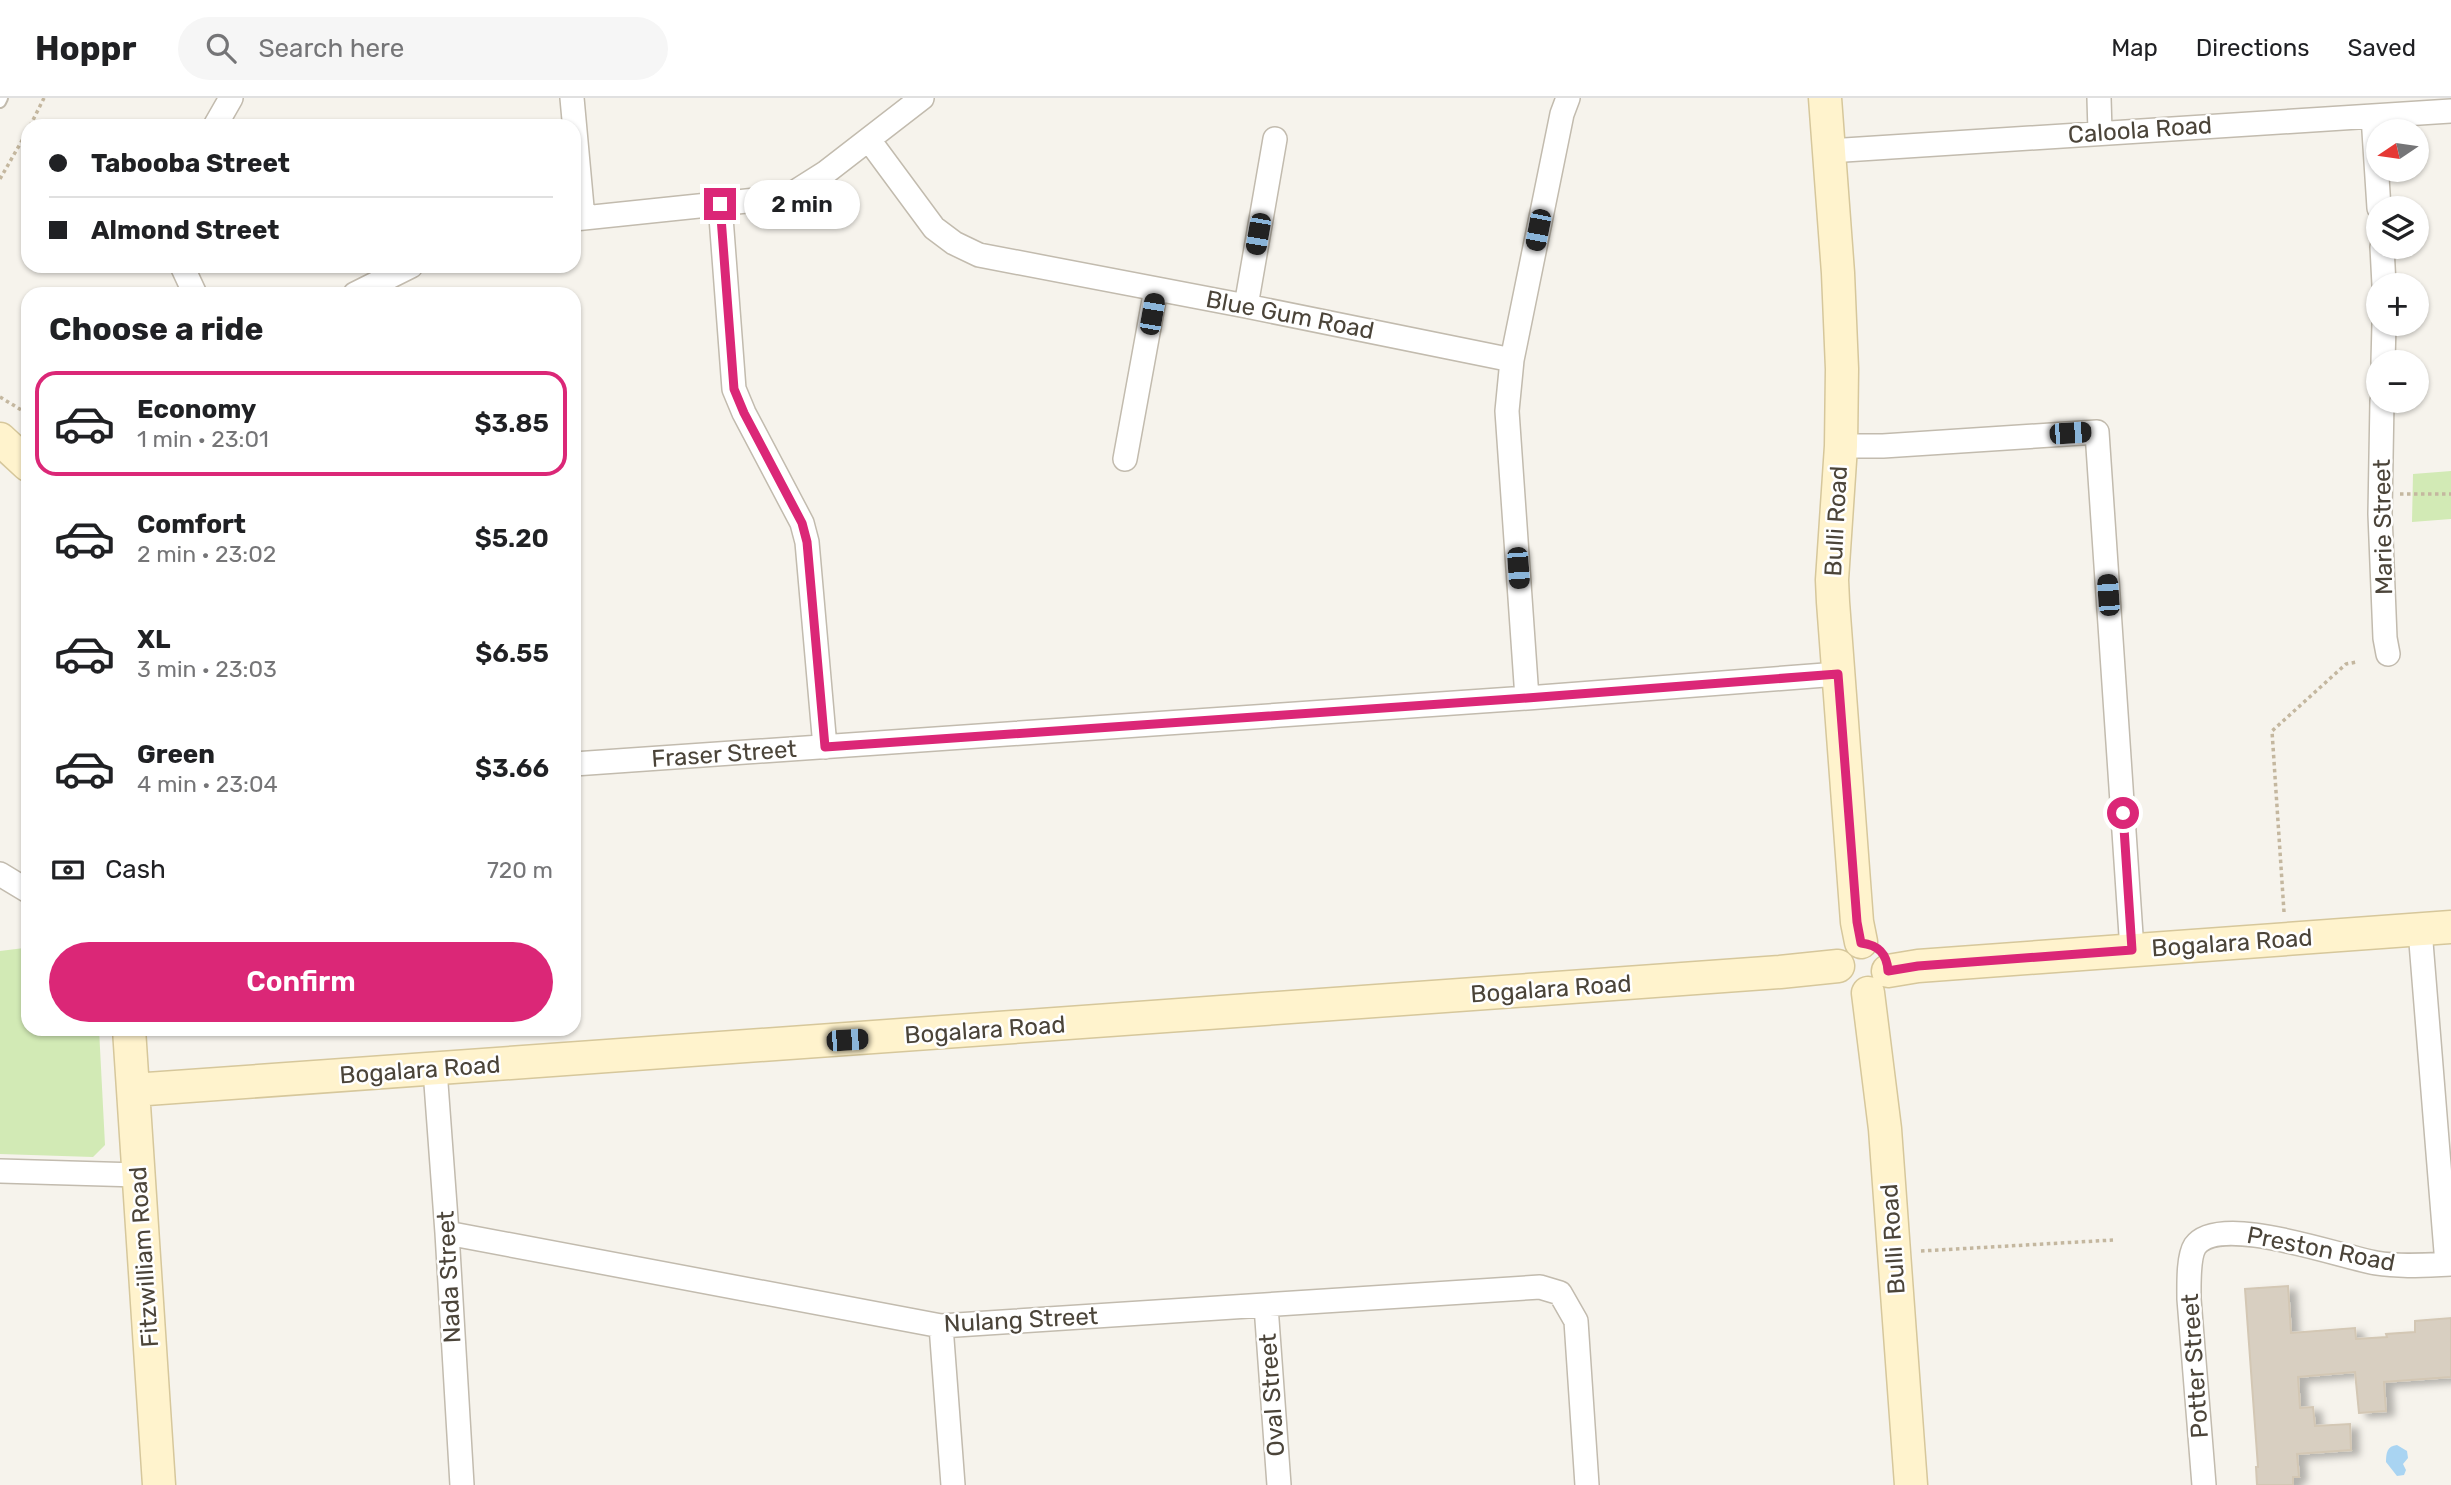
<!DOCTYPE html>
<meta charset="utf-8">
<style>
body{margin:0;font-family:Rubik,sans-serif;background:#f6f6f6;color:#202124;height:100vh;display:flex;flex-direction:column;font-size:26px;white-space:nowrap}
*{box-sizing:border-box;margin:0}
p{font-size:23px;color:#757577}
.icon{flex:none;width:38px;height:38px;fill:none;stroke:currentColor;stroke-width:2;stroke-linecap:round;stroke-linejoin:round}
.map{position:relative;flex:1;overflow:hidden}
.side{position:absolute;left:21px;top:189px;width:560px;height:749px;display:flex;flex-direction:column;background:#fff;border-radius:21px;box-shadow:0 2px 5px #0004}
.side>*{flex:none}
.guide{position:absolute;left:21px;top:21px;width:560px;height:154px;border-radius:21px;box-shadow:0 2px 5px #0004;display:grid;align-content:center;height:154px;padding:0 28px;background:#fff}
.needle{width:46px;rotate:257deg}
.controls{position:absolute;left:2366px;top:21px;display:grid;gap:14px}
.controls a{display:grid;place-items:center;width:63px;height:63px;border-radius:50%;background:#fff;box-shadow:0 2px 5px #0004;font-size:35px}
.end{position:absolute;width:32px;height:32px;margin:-16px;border:9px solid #db2777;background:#fff;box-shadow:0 0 0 4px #fff}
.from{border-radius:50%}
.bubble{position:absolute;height:49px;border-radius:24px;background:#fff;box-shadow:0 2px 5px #0004;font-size:23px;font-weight:600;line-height:49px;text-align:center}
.car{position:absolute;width:21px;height:42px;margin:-21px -10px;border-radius:9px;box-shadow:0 0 5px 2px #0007;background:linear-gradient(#222 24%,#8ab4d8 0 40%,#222 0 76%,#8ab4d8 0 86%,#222 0)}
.guide b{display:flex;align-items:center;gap:24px;height:66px;font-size:26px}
.guide b+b{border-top:2px solid #e0e0e0}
.guide i{width:18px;height:18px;background:#202124}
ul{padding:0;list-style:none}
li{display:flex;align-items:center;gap:21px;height:105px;margin:0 14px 10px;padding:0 14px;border:4px solid transparent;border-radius:21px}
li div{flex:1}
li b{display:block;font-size:26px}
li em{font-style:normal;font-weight:600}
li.current{border-color:#db2777}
li>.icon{width:63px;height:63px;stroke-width:1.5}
h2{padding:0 28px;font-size:32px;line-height:84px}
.pay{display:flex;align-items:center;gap:18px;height:77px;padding:0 28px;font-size:26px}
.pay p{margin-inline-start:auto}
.primary-button{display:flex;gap:14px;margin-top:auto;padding:14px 28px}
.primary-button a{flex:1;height:80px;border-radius:42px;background:#db2777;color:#fff;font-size:28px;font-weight:600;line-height:80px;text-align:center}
header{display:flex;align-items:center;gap:42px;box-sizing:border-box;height:98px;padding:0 35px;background:#fff;border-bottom:2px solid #e0e0e0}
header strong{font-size:33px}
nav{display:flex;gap:38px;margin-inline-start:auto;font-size:24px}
.search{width:490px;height:63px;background:#f6f6f6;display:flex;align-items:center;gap:18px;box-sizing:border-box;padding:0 24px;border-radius:38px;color:#757577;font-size:26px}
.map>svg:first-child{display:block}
.green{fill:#d2eab5}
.water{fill:#a9d4f2}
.building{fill:#d8cfc1;stroke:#d3c7b4;stroke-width:2;filter:url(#shadow)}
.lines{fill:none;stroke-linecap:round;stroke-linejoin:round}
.lane-casing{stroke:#c2bbae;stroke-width:14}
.street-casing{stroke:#c2bbae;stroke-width:26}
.secondary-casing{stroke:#d6c79b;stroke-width:35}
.path{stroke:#c4b79f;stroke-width:3.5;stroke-dasharray:3.5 3.5;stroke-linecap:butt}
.lane{stroke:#fff;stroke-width:10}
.street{stroke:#fff;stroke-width:23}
.secondary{stroke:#fff3cd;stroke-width:32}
.route{stroke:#db2777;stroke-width:9}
.labels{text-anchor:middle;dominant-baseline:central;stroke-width:5;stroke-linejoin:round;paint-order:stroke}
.street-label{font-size:24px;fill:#4b4439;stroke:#fff}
</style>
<header>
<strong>Hoppr</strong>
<div class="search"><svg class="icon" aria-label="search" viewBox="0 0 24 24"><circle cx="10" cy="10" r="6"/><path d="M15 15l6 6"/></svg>Search here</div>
<nav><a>Map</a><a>Directions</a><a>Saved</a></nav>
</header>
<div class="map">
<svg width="2451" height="1387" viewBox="0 0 2451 1387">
<defs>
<filter id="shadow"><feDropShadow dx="8" dy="4.5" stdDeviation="3.5" flood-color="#0004"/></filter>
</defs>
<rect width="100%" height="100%" fill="#f6f3ec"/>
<!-- green -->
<path class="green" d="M2451,373V421L2412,424L2413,376Z
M22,817L28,821V931H99L105,1047L93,1059L0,1056V853L24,850Z"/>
<!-- water -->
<path class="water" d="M2397,1347L2407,1353L2408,1360L2403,1366L2406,1372L2404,1377L2397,1378L2386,1364C2386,1355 2387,1348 2397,1347Z"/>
<!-- building -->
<path class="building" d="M2288,1188L2291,1235L2355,1230L2356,1241L2387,1239L2386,1236L2415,1234V1223L2451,1220V1279L2384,1284L2386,1313L2359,1315L2355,1274L2298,1279L2300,1310L2313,1309L2315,1328L2350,1326L2351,1352L2297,1356L2299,1379H2293V1387H2257L2256,1369H2258L2245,1191Z"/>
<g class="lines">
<!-- lane casing -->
<g class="lane-casing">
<path id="lane" d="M0,4L2,0"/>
</g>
<!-- street casing -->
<g class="street-casing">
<path id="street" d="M572,0L583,120
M2099,0L2100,34
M2373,18L2379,110
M215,28L231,0
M869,42L934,130L954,145L979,157L1246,208L1512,262
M1829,53L2451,13
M720,106L734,291L744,315L802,425L807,444L825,649
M574,121L756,102L795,94L825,75L922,0
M2382,149L2384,187
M182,168L195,196
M355,196L411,168
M1246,208L1275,41
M2383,264L2384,226
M2382,303L2380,416L2385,540L2388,556
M1841,348H1883L2097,334L2132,852
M1125,361L1156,191
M1527,600L1507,313L1512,262L1562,16L1568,0
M574,666L1527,600L1838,576
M0,776L28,793
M2420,832L2447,1166
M435,972L447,1135L462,1387
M0,1073L138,1077
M447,1135L941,1228L1540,1189L1560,1195L1576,1223L1587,1387
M1266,1208L1279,1387
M941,1228L953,1387
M2204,1387L2189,1201C2189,1187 2188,1159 2195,1148C2219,1114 2340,1159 2376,1165C2400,1169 2426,1167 2451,1166"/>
</g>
<!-- secondary casing -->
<g class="secondary-casing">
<path id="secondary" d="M1825,0L1838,175L1842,271L1841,348L1832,482L1833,504L1857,824L1861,844
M0,341L28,367
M1888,873L1918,868L2451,829
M1868,895L1885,1031L1911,1387
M129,931L159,1387
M133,992L1780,874L1838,868"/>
</g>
<!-- path -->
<path class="path" d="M30,28L44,0
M0,81L28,32
M0,299L28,316
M2400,396H2451
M2284,814L2272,633L2346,566L2357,564
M1921,1153L2113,1142"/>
<!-- lane -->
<use href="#lane" class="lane"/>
<!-- street -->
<use href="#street" class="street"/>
<!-- secondary -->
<use href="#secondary" class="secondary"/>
</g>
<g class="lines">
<!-- route -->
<path class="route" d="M720,106L734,291L744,315L802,425L807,444L825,649L1527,600L1838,576L1857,824L1861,845C1878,847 1887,855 1888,873L1918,868L2132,852L2123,715"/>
</g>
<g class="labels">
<!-- street labels -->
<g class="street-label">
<text transform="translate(2140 32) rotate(-4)">Caloola Road</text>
<text transform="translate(1290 217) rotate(11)">Blue Gum Road</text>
<text transform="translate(1836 423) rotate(-87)">Bulli Road</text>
<text transform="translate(2383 429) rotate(-91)">Marie Street</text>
<text transform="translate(724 656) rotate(-4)">Fraser Street</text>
<text transform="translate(2232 845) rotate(-4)">Bogalara Road</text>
<text transform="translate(1551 891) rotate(-4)">Bogalara Road</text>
<text transform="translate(985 932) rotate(-4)">Bogalara Road</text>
<text transform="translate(420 972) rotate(-4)">Bogalara Road</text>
<text transform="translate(1893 1141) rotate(-94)">Bulli Road</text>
<text transform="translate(2321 1151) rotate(11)">Preston Road</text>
<text transform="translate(144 1159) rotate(-94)">Fitzwilliam Road</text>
<text transform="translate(449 1179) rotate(-93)">Nada Street</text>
<text transform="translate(1021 1222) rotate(-3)">Nulang Street</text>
<text transform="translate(2195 1268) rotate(-94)">Potter Street</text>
<text transform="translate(1272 1297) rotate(-94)">Oval Street</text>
</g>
</g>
</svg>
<div class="controls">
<a><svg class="needle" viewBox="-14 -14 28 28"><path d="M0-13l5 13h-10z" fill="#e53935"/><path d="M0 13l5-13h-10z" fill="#757577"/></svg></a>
<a><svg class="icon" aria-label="layers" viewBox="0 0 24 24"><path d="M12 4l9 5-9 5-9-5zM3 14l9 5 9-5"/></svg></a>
<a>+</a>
<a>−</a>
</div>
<i class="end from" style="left:2123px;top:715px"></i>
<i class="end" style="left:720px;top:106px"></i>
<div class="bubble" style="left:744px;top:82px;width:116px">2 min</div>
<i class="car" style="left:1538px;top:132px;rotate:191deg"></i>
<i class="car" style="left:1258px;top:136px;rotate:190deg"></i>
<i class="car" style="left:1152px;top:216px;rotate:10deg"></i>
<i class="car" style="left:2070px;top:335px;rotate:86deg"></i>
<i class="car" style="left:1518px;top:470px;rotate:176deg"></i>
<i class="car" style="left:2108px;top:497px;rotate:356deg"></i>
<i class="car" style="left:847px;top:942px;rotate:86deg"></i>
<div class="guide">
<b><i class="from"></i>Tabooba Street</b>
<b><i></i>Almond Street</b>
</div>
<section class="side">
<h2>Choose a ride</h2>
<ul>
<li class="current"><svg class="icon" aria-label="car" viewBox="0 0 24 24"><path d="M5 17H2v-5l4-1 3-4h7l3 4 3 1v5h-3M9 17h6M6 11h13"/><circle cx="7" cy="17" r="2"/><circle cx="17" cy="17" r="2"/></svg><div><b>Economy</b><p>1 min · 23:01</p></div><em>$3.85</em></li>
<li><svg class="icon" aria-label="car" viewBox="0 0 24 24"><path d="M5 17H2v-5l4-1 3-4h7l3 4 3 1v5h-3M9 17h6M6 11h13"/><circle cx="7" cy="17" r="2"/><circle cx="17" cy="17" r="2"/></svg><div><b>Comfort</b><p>2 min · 23:02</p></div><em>$5.20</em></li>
<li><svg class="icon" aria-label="car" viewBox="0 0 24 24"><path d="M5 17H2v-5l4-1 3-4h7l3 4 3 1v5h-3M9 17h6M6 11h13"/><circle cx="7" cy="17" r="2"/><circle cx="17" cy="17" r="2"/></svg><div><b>XL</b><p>3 min · 23:03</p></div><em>$6.55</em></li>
<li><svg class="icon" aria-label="car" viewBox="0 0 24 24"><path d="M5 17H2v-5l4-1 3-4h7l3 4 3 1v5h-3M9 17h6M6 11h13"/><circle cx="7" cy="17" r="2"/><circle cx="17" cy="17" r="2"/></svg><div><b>Green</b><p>4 min · 23:04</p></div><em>$3.66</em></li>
</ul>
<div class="pay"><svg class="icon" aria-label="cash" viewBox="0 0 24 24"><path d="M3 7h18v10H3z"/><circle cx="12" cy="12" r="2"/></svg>Cash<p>720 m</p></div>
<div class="primary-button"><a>Confirm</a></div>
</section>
</div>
